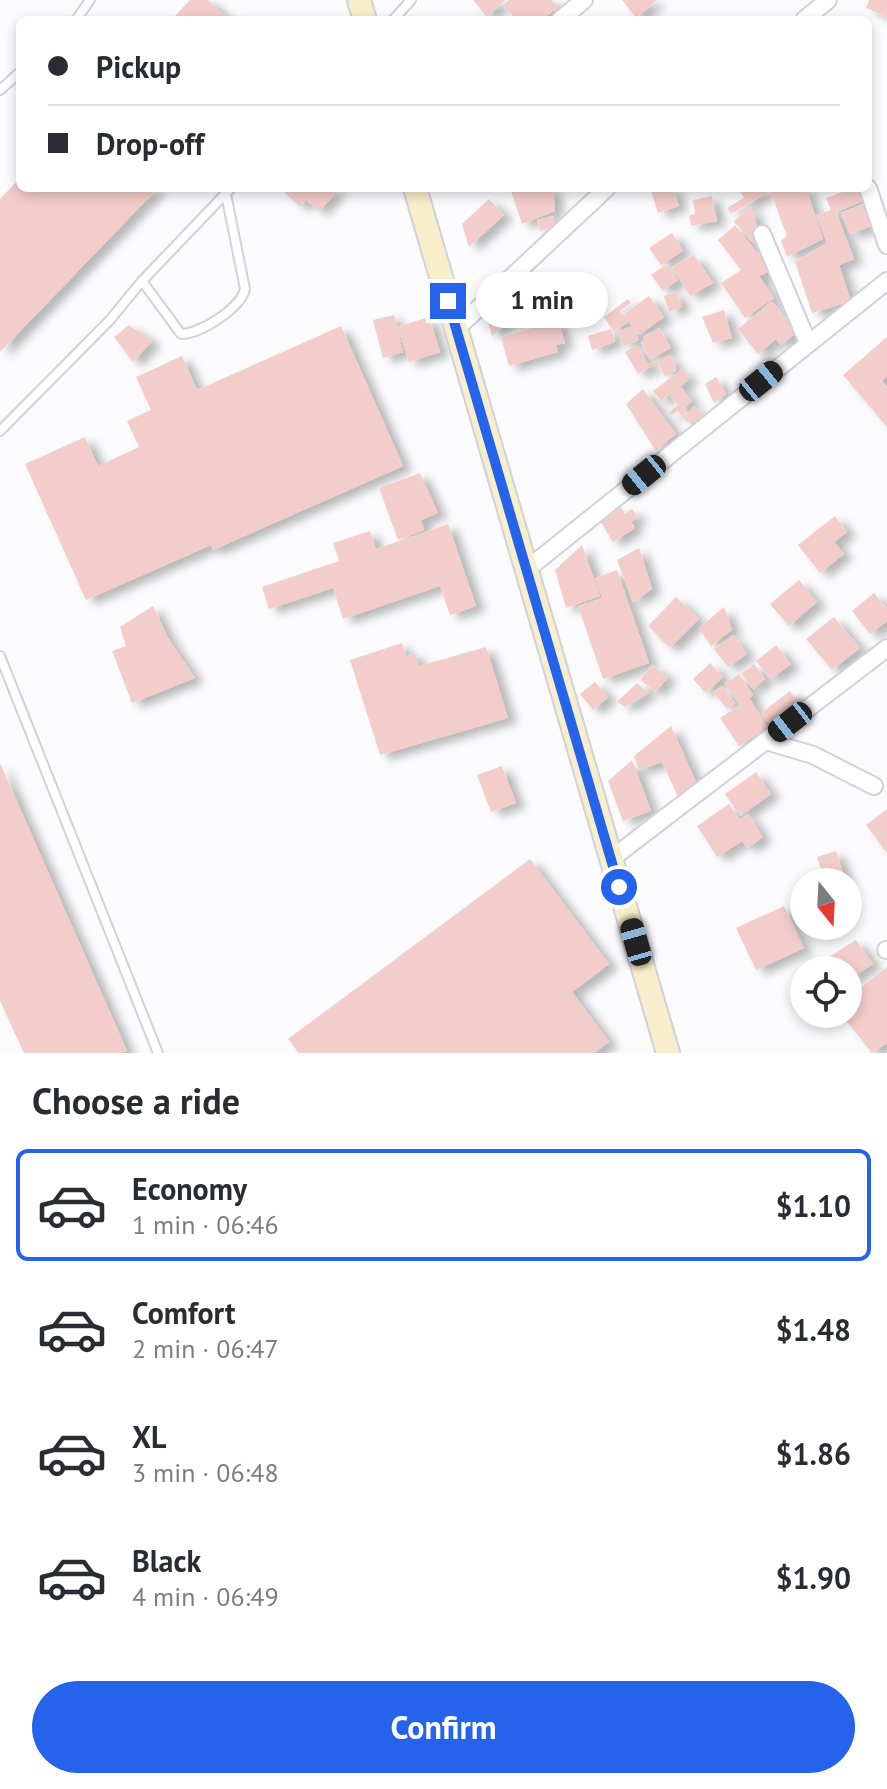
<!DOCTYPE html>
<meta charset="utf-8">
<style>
body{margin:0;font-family:"PT Sans",sans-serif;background:#f7f7f7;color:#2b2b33;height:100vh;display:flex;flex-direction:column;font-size:30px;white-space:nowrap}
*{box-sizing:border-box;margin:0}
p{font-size:26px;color:#7c7c81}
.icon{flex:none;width:44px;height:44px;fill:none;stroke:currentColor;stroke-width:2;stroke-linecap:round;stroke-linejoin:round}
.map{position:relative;height:1053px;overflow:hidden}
.panel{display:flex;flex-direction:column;background:#fff;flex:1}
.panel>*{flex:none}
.hud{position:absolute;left:16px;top:16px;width:856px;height:176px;border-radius:12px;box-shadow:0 4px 12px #0003;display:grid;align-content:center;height:176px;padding:0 32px;background:#fff}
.needle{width:52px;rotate:162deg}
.fabs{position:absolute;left:790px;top:868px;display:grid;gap:16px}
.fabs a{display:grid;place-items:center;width:72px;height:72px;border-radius:50%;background:#fff;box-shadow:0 4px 12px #0003;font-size:40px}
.end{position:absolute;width:36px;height:36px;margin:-18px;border:10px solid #2563eb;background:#fff;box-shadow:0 0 0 4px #fff}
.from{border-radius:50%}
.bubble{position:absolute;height:56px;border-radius:28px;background:#fff;box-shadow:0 4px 12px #0003;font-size:26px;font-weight:600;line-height:56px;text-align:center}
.car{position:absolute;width:24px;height:48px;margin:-24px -12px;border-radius:10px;box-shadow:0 0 6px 2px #0007;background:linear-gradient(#222 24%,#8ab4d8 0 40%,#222 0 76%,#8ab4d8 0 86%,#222 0)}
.hud b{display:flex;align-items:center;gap:28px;height:76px;font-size:30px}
.hud b+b{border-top:2px solid #e1e1e2}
.hud i{width:20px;height:20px;background:#2b2b33}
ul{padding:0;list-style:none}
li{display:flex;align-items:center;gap:24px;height:112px;margin:0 16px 12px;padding:0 16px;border:4px solid transparent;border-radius:12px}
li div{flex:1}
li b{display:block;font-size:30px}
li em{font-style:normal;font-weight:600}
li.selected{border-color:#2563eb}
li>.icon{width:72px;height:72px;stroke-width:1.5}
h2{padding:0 32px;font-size:36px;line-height:96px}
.cta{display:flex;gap:16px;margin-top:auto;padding:16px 32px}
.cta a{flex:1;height:92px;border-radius:48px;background:#2563eb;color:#fff;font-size:32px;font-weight:600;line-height:92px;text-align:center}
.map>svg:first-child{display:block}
.building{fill:#f3cdc9;filter:url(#shadow)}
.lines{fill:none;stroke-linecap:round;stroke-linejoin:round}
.lane-casing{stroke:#d1d0db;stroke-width:12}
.street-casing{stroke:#d1d0db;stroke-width:20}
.secondary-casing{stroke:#d1d0db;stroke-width:26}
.lane{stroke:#fff;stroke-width:8}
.street{stroke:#fff;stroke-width:16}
.secondary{stroke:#f8eecb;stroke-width:22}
.route{stroke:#2563eb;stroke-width:10}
</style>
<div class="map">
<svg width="887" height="1053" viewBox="0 0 887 1053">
<defs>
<filter id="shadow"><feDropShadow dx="9" dy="5" stdDeviation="4" flood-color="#0004"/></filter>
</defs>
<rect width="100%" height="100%" fill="#fbfbfd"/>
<!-- building -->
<path class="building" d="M190,0H208L229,20H171Z
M473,0H505L487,17Z
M509,0H551L558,7L542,20H517L503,6Z
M622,0H657L636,18Z
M869,0H887V17L866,8Z
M20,178V188H158L0,352V199Z
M280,188H342L333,192L334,195L319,211L306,200L300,207Z
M510,188H553L555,211L522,224Z
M658,188H673L679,206L658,213L651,191Z
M738,188H767L769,192L731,214L727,208L744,198Z
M769,188H806L823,239L787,257L781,241L787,236Z
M853,188H861L866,200L836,212L854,259L839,265L851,301L812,313L795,262L827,243L816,215L831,210L826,198Z
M712,196L717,221L691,226L689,215L695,214L693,200Z
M489,199L504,215L469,247L462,224Z
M867,202L877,224L850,234L841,213Z
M751,206L761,240L753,243L734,222Z
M553,216L555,227L540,231L537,220Z
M735,225L757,253L764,248L772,270L759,276L774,298L745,318L721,283L741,270L718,240Z
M672,233L683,251L661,265L649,248Z
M694,255L713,283L690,296L672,267Z
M667,264L678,280L663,291L651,275Z
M522,292L528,311L513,325L509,321L492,336L484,309L491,301Z
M676,292L682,307L669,312L664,296Z
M649,296L664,317L639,335L632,326L639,340L624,346L618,332L632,326L624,314Z
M628,299L631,303L620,311L628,322L614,332L604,317Z
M772,301L797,332L781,345L776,339L758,354L738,329Z
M724,310L732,338L713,343L702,317Z
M394,315L403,352L383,358L373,320Z
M429,317L440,352L409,362L397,327Z
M558,320L565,343L556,345L558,352L509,366L501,337Z
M129,325L152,341L133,362L114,337Z
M341,326L403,466L213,550L211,545L86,600L25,464L85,437L98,466L139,447L127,421L151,410L136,377L182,356L197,390Z
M659,328L671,348L650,359L641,342L645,340L643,337Z
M611,329L615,342L592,350L588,336Z
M887,337V376L882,381L887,387V427L843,375Z
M637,345L648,364L655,361L656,364L638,374L625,352Z
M670,355L677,370L665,377L658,361Z
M682,369L689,379L661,401L653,391Z
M716,377L726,394L714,403L705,384Z
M681,387L692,401L684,408L687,412L681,416L678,411L672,415L668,413L678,405L670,396Z
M643,389L676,434L656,451L626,404Z
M694,406L703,415L693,426L683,418Z
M420,473L438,513L421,520L424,530L398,540L379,488Z
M621,507L625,514L632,509L638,517L631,522L635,528L613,542L600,521Z
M835,516L847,532L834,542L844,554L820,573L798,545Z
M448,524L476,606L450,615L440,586L343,619L333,588L269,609L262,587L339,561L333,543L370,531L376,549Z
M582,545L600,596L566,608L555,570Z
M639,548L652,589L633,602L617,560Z
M617,570L649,663L603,679L578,606L602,598L595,578Z
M799,580L817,602L789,626L770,604Z
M874,593L887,609V621L870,634L852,611Z
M676,597L699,619L670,648L648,626Z
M153,606L168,638L195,678L132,703L112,651L126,646L120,627Z
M724,607L732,630L711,646L699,628Z
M834,617L860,648L832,670L806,639Z
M733,635L747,654L728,667L714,649Z
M402,643L406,656L415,653L419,666L486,647L508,718L380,755L350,660Z
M776,645L791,664L771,679L756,661Z
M710,663L723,677L706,693L693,679Z
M754,664L765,679L753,689L741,674Z
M652,665L668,677L656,692L640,680Z
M739,674L753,695L749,698L768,727L739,746L720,718L740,705L725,684Z
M595,682L608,697L593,710L580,694Z
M637,683L649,693L625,707L617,702Z
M722,686L735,703L727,709L713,692Z
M790,691L797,700L768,723L761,713Z
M671,726L697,784L679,799L662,762L639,770L634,756Z
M632,760L651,811L623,821L608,781Z
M0,763L127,1051L123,1053H24L0,1001Z
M502,766L516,803L491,812L477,775Z
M756,772L771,794L740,816L725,794Z
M729,804L740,820L748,814L763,837L747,848L742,841L717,857L697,826Z
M887,809V853L866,825Z
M836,851L846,882H825L817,857Z
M530,859L609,964L572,992L609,1042L594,1053H299L288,1039Z
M784,906L804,948L756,970L736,928Z
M856,940L873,964L848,980V970H838L829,957Z
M887,967V1043L872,1053L841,1014H848V997Z"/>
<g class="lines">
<!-- lane casing -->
<g class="lane-casing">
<path id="lane" d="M76,20L90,0
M393,20L411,0
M0,90L20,72
M142,281L181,334C200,334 241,308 245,289L226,194
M0,431L109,321L142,281L231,188
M0,656L158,1053"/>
</g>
<!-- street casing -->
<g class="street-casing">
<path id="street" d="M560,20L584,0
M804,20L828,0
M868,188L887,245
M762,234L808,343
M456,329L607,188
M526,570L887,281
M766,741L813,755L874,786
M611,859L887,648
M886,950H887"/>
</g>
<!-- secondary casing -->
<g class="secondary-casing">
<path id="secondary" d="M359,0L365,20
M415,188L668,1053"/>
</g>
<!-- lane -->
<use href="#lane" class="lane"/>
<!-- street -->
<use href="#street" class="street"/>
<!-- secondary -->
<use href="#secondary" class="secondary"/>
</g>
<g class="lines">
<!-- route -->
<path class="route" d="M448,301L619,887"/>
</g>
</svg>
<div class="fabs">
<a><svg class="needle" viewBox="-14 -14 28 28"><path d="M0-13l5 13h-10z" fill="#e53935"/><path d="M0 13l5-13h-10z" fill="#7c7c81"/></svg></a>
<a><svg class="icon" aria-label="locate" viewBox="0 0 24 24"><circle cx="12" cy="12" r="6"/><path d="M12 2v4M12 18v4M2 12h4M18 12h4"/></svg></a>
</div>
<i class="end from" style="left:619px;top:887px"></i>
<i class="end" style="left:448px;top:301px"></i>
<div class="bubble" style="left:476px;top:272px;width:132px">1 min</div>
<i class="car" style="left:761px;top:381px;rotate:51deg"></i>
<i class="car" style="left:644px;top:475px;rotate:231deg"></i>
<i class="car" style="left:790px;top:722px;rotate:232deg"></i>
<i class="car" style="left:636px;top:942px;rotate:344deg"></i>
<div class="hud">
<b><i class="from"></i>Pickup</b>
<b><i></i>Drop-off</b>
</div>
</div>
<section class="panel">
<h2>Choose a ride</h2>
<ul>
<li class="selected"><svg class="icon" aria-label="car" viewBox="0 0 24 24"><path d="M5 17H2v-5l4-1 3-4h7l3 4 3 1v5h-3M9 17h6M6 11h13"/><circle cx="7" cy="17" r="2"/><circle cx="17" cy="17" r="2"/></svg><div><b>Economy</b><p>1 min · 06:46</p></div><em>$1.10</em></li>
<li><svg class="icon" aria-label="car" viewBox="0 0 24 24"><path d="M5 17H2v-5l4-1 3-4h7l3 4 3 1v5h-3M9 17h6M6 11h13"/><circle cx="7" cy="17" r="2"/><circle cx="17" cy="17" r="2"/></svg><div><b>Comfort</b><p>2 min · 06:47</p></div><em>$1.48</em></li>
<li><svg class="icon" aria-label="car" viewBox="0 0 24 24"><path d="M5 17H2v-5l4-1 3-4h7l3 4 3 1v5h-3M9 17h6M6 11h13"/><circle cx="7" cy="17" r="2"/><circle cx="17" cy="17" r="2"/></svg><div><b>XL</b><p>3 min · 06:48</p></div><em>$1.86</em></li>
<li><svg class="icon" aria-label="car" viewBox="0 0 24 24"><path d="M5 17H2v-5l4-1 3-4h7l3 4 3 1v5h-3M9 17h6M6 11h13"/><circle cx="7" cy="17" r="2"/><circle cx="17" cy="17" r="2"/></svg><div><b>Black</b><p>4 min · 06:49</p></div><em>$1.90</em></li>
</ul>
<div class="cta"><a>Confirm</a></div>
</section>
